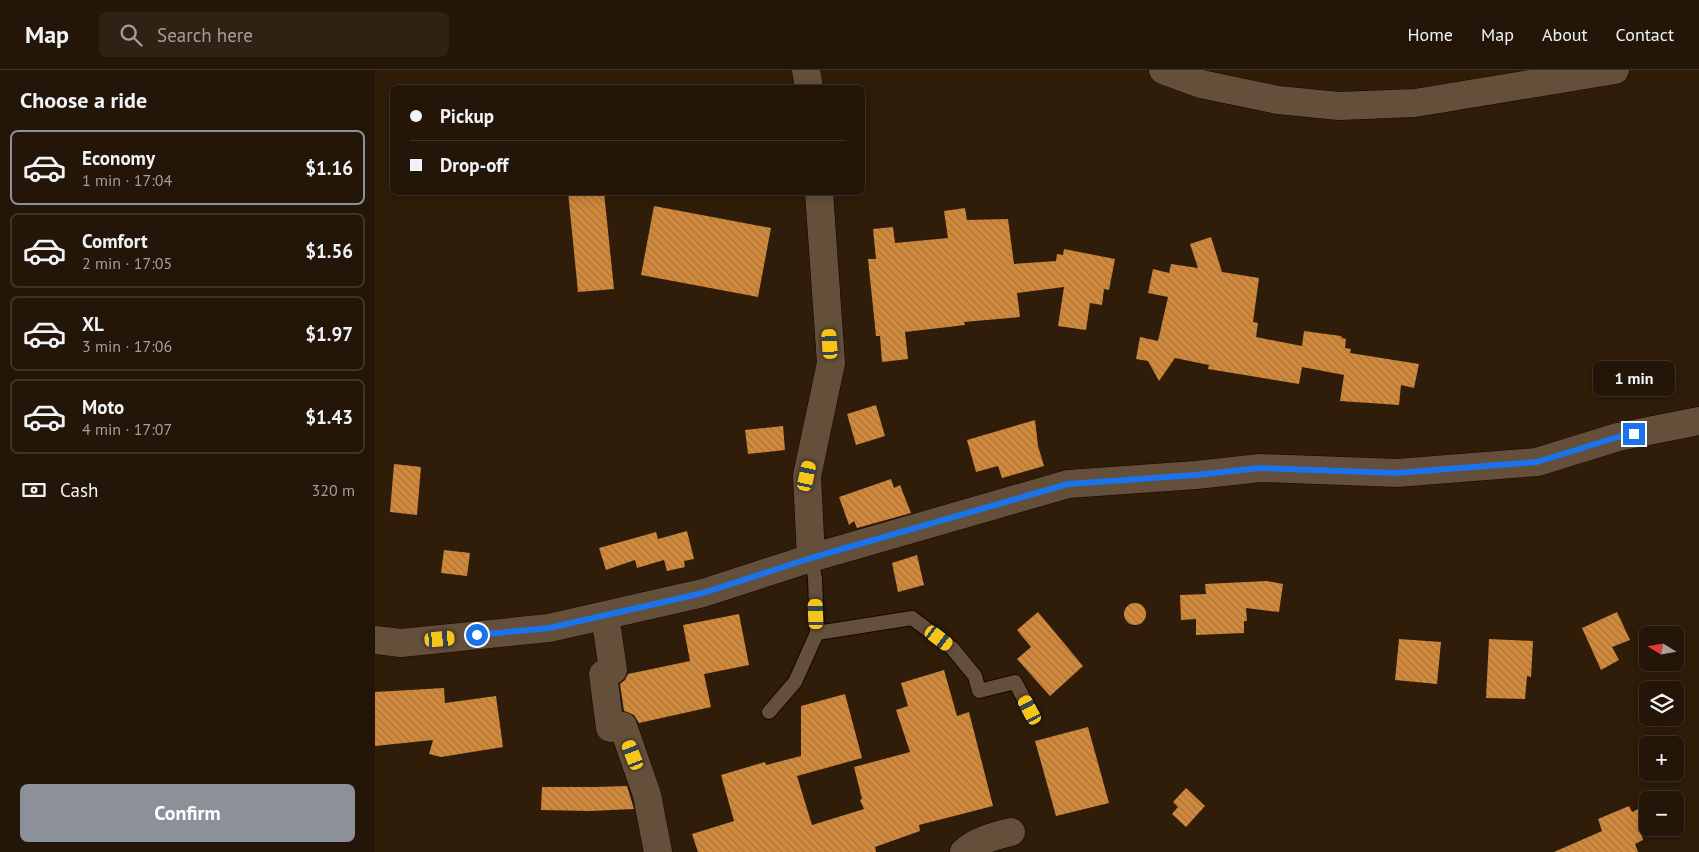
<!DOCTYPE html>
<meta charset="utf-8">
<style>
body{margin:0;font-family:"PT Sans",sans-serif;background:#2f2215;color:#f1f3f6;height:100vh;display:flex;flex-direction:column;font-size:19px;white-space:nowrap}
*{box-sizing:border-box;margin:0}
p{font-size:16px;color:#a39f9b}
.icon{flex:none;width:28px;height:28px;fill:none;stroke:currentColor;stroke-width:2;stroke-linecap:round;stroke-linejoin:round}
.map{position:relative;flex:1;overflow:hidden}
.details{display:flex;flex-direction:column;background:#231507;width:375px}
.details>*{flex:none}
.banner{position:absolute;left:15px;top:15px;width:475px;height:110px;border-radius:8px;box-shadow:0 2px 12px #0003,0 0 0 1px #403428;display:grid;align-content:center;height:110px;padding:0 20px;background:#231507}
.needle{width:32px;rotate:281deg}
.buttons{position:absolute;left:1264px;top:556px;display:grid;gap:10px}
.buttons a{display:grid;place-items:center;width:45px;height:45px;border-radius:8px;background:#231507;box-shadow:0 2px 12px #0003,0 0 0 1px #403428;font-size:25px}
.end{position:absolute;width:22px;height:22px;margin:-11px;border:6px solid #1a73e8;background:#fff;box-shadow:0 0 0 2px #fff}
.from{border-radius:50%}
.bubble{position:absolute;height:35px;border-radius:8px;background:#231507;box-shadow:0 2px 12px #0003,0 0 0 1px #403428;font-size:16px;font-weight:700;line-height:35px;text-align:center}
.car{position:absolute;width:15px;height:30px;margin:-15px -8px;border-radius:6px;box-shadow:0 0 4px 1px #0007;background:linear-gradient(#f5c518 24%,#345 0 40%,#f5c518 0 76%,#345 0 86%,#f5c518 0)}
.banner b{display:flex;align-items:center;gap:18px;height:48px;font-size:19px}
.banner b+b{border-top:1px solid #403428}
.banner i{width:12px;height:12px;background:#f1f3f6}
ul{padding:0;list-style:none}
li{display:flex;align-items:center;gap:15px;height:75px;margin:0 10px 8px;padding:0 10px;border:2px solid #403428;border-radius:8px}
li div{flex:1}
li b{display:block;font-size:19px}
li em{font-style:normal;font-weight:700}
li.selected{border-color:#8c9099}
li>.icon{width:45px;height:45px;stroke-width:1.5}
h2{padding:0 20px;font-size:22px;line-height:60px}
.pay{display:flex;align-items:center;gap:12px;height:55px;padding:0 20px;font-size:19px}
.pay p{margin-inline-start:auto}
.button{display:flex;gap:10px;margin-top:auto;padding:10px 20px}
.button a{flex:1;height:58px;border-radius:8px;background:#8c9099;color:#fff;font-size:20px;font-weight:700;line-height:58px;text-align:center}
header{display:flex;align-items:center;gap:30px;box-sizing:border-box;height:70px;padding:0 25px;background:#231507;border-bottom:1px solid #403428}
header strong{font-size:24px}
nav{display:flex;gap:28px;margin-inline-start:auto;font-size:18px}
.search{width:350px;height:45px;background:#2f2215;display:flex;align-items:center;gap:12px;box-sizing:border-box;padding:0 18px;border-radius:8px;color:#a39f9b;font-size:19px}
main{display:flex;flex:1;min-height:0}
.map>svg:first-child{display:block}
.building{fill:url(#building-back-hatch)}
.lines{fill:none;stroke-linecap:round;stroke-linejoin:round}
.lane-casing{stroke:#160600;stroke-width:16}
.street-casing{stroke:#160600;stroke-width:29}
.secondary-casing{stroke:#160600;stroke-width:29}
.lane{stroke:#644f3b;stroke-width:14}
.street{stroke:#644f3b;stroke-width:28}
.secondary{stroke:#644f3b;stroke-width:28}
.route{stroke:#1a73e8;stroke-width:6}
</style>
<header>
<strong>Map</strong>
<div class="search"><svg class="icon" aria-label="search" viewBox="0 0 24 24"><circle cx="10" cy="10" r="6"/><path d="M15 15l6 6"/></svg>Search here</div>
<nav><a>Home</a><a>Map</a><a>About</a><a>Contact</a></nav>
</header>
<main>
<section class="details">
<h2>Choose a ride</h2>
<ul>
<li class="selected"><svg class="icon" aria-label="car" viewBox="0 0 24 24"><path d="M5 17H2v-5l4-1 3-4h7l3 4 3 1v5h-3M9 17h6M6 11h13"/><circle cx="7" cy="17" r="2"/><circle cx="17" cy="17" r="2"/></svg><div><b>Economy</b><p>1 min · 17:04</p></div><em>$1.16</em></li>
<li><svg class="icon" aria-label="car" viewBox="0 0 24 24"><path d="M5 17H2v-5l4-1 3-4h7l3 4 3 1v5h-3M9 17h6M6 11h13"/><circle cx="7" cy="17" r="2"/><circle cx="17" cy="17" r="2"/></svg><div><b>Comfort</b><p>2 min · 17:05</p></div><em>$1.56</em></li>
<li><svg class="icon" aria-label="car" viewBox="0 0 24 24"><path d="M5 17H2v-5l4-1 3-4h7l3 4 3 1v5h-3M9 17h6M6 11h13"/><circle cx="7" cy="17" r="2"/><circle cx="17" cy="17" r="2"/></svg><div><b>XL</b><p>3 min · 17:06</p></div><em>$1.97</em></li>
<li><svg class="icon" aria-label="car" viewBox="0 0 24 24"><path d="M5 17H2v-5l4-1 3-4h7l3 4 3 1v5h-3M9 17h6M6 11h13"/><circle cx="7" cy="17" r="2"/><circle cx="17" cy="17" r="2"/></svg><div><b>Moto</b><p>4 min · 17:07</p></div><em>$1.43</em></li>
</ul>
<div class="pay"><svg class="icon" aria-label="cash" viewBox="0 0 24 24"><path d="M3 7h18v10H3z"/><circle cx="12" cy="12" r="2"/></svg>Cash<p>320 m</p></div>
<div class="button"><a>Confirm</a></div>
</section>
<div class="map">
<svg width="1324" height="782" viewBox="0 0 1324 782">
<defs>
<pattern id="building-back-hatch" width="6" height="6" patternUnits="userSpaceOnUse" patternTransform="scale(1.25)"><rect width="6" height="6" fill="#d1893c"/><path d="M-1 5l2 2M0 0l6 6M5-1l2 2" fill="none" stroke="#a8743d"/></pattern>
</defs>
<rect width="100%" height="100%" fill="#2f1c09"/>
<!-- building -->
<path class="building" d="M193,122H229L239,219L203,222Z
M279,136L396,158L383,227L266,205Z
M590,138L592,150L633,149L639,194L681,191L682,184L688,185L689,179L740,189L734,220L729,219L727,235L715,233L711,260L683,256L689,217L642,223L645,247L589,252L590,255L530,262L533,289L507,292L505,266H501L493,189H501L498,159L518,157L520,173L573,168L569,141Z
M836,167L847,202L884,208L878,252L883,253L881,267L927,276L929,261L966,266L967,268L971,269L970,278L976,279L975,283L1044,294L1039,318L1026,315L1024,335L965,331L969,305L927,297L924,314L833,299L834,295L800,288L784,311L773,291L761,289L765,267L783,271L793,227L773,223L778,199L794,203L796,194L823,198L815,174Z
M501,335L510,366L481,375L472,344Z
M660,350L663,376L669,396L627,408L623,396L601,402L592,370Z
M408,356L410,380L373,384L370,360Z
M19,394L46,397L42,445L15,442Z
M516,409L519,418L525,415L536,443L482,458L479,451L474,455L464,427Z
M312,461L319,489L309,491L310,497L292,501L289,490L262,498L260,490L231,500L224,478L281,462L283,469Z
M69,480L95,483L92,506L66,503Z
M542,485L549,515L523,522L517,493Z
M892,511L908,514L904,542L871,538L872,551H869V563L821,565V549L806,550L805,525L831,524L830,514Z
M749 544a11 11 0 1 1 22 0a11 11 0 1 1-22 0Z
M663,542L708,596L675,626L642,589L656,577L642,560Z
M1242,542L1255,570L1237,577L1244,590L1226,600L1207,558Z
M364,544L374,595L329,604L336,637L264,653L259,645L249,641L245,614L250,610L253,604L315,591L308,555Z
M1024,569L1066,572L1062,614L1020,610Z
M1114,569L1158,571L1156,607L1152,606L1150,629L1111,628Z
M569,600L582,646L594,642L618,736L544,755L545,761L500,777L501,782H323L317,764L359,751L346,705L390,692L391,695L426,686V636L470,624L487,688L422,706L437,755L489,739L485,730L487,729L479,697L535,682L521,640L533,636L526,613Z
M69,618L70,633L121,626L128,677L66,687L54,684L58,670L0,676V622Z
M713,657L734,733L681,746L660,671Z
M252,716L259,739L215,741L166,740L167,717H220Z
M811,718L830,736L811,757L797,744L803,737L798,732Z
M1272,735V760L1266,763L1268,770L1260,774L1263,782H1179L1227,761L1223,749L1254,736L1257,742Z"/>
<g class="lines">
<!-- lane casing -->
<g class="lane-casing">
<path id="lane" d="M442,563L537,548L577,578L600,606L604,621L640,612L655,640
M394,642L420,612L442,563L440,508L436,488"/>
</g>
<!-- street casing -->
<g class="street-casing">
<path id="street" d="M431,0L434,18
M436,488L432,406L456,293L444,122
M230,545L238,600L228,604L235,658L248,656L272,725L283,782
M0,570L26,573L174,558L328,523L436,488L693,414L821,405L885,398L1022,403L1162,392L1243,367L1324,351
M589,782C602,770 620,766 636,762"/>
</g>
<!-- secondary casing -->
<g class="secondary-casing">
<path id="secondary" d="M788,0L826,14L903,30L964,36L1040,33L1240,0"/>
</g>
<!-- lane -->
<use href="#lane" class="lane"/>
<!-- street -->
<use href="#street" class="street"/>
<!-- secondary -->
<use href="#secondary" class="secondary"/>
</g>
<g class="lines">
<!-- route -->
<path class="route" d="M102,565L174,558L328,523L436,488L693,414L821,405L884,398L1022,403L1162,392L1243,367L1259,364"/>
</g>
</svg>
<div class="buttons">
<a><svg class="needle" viewBox="-14 -14 28 28"><path d="M0-13l5 13h-10z" fill="#e53935"/><path d="M0 13l5-13h-10z" fill="#a39f9b"/></svg></a>
<a><svg class="icon" aria-label="layers" viewBox="0 0 24 24"><path d="M12 4l9 5-9 5-9-5zM3 14l9 5 9-5"/></svg></a>
<a>+</a>
<a>−</a>
</div>
<i class="end from" style="left:102px;top:565px"></i>
<i class="end" style="left:1259px;top:364px"></i>
<div class="bubble" style="left:1218px;top:291px;width:82px">1 min</div>
<i class="car" style="left:455px;top:274px;rotate:356deg"></i>
<i class="car" style="left:432px;top:406px;rotate:12deg"></i>
<i class="car" style="left:441px;top:544px;rotate:358deg"></i>
<i class="car" style="left:564px;top:568px;rotate:127deg"></i>
<i class="car" style="left:65px;top:569px;rotate:85deg"></i>
<i class="car" style="left:655px;top:640px;rotate:332deg"></i>
<i class="car" style="left:258px;top:685px;rotate:339deg"></i>
<div class="banner">
<b><i class="from"></i>Pickup</b>
<b><i></i>Drop-off</b>
</div>
</div>
</main>
